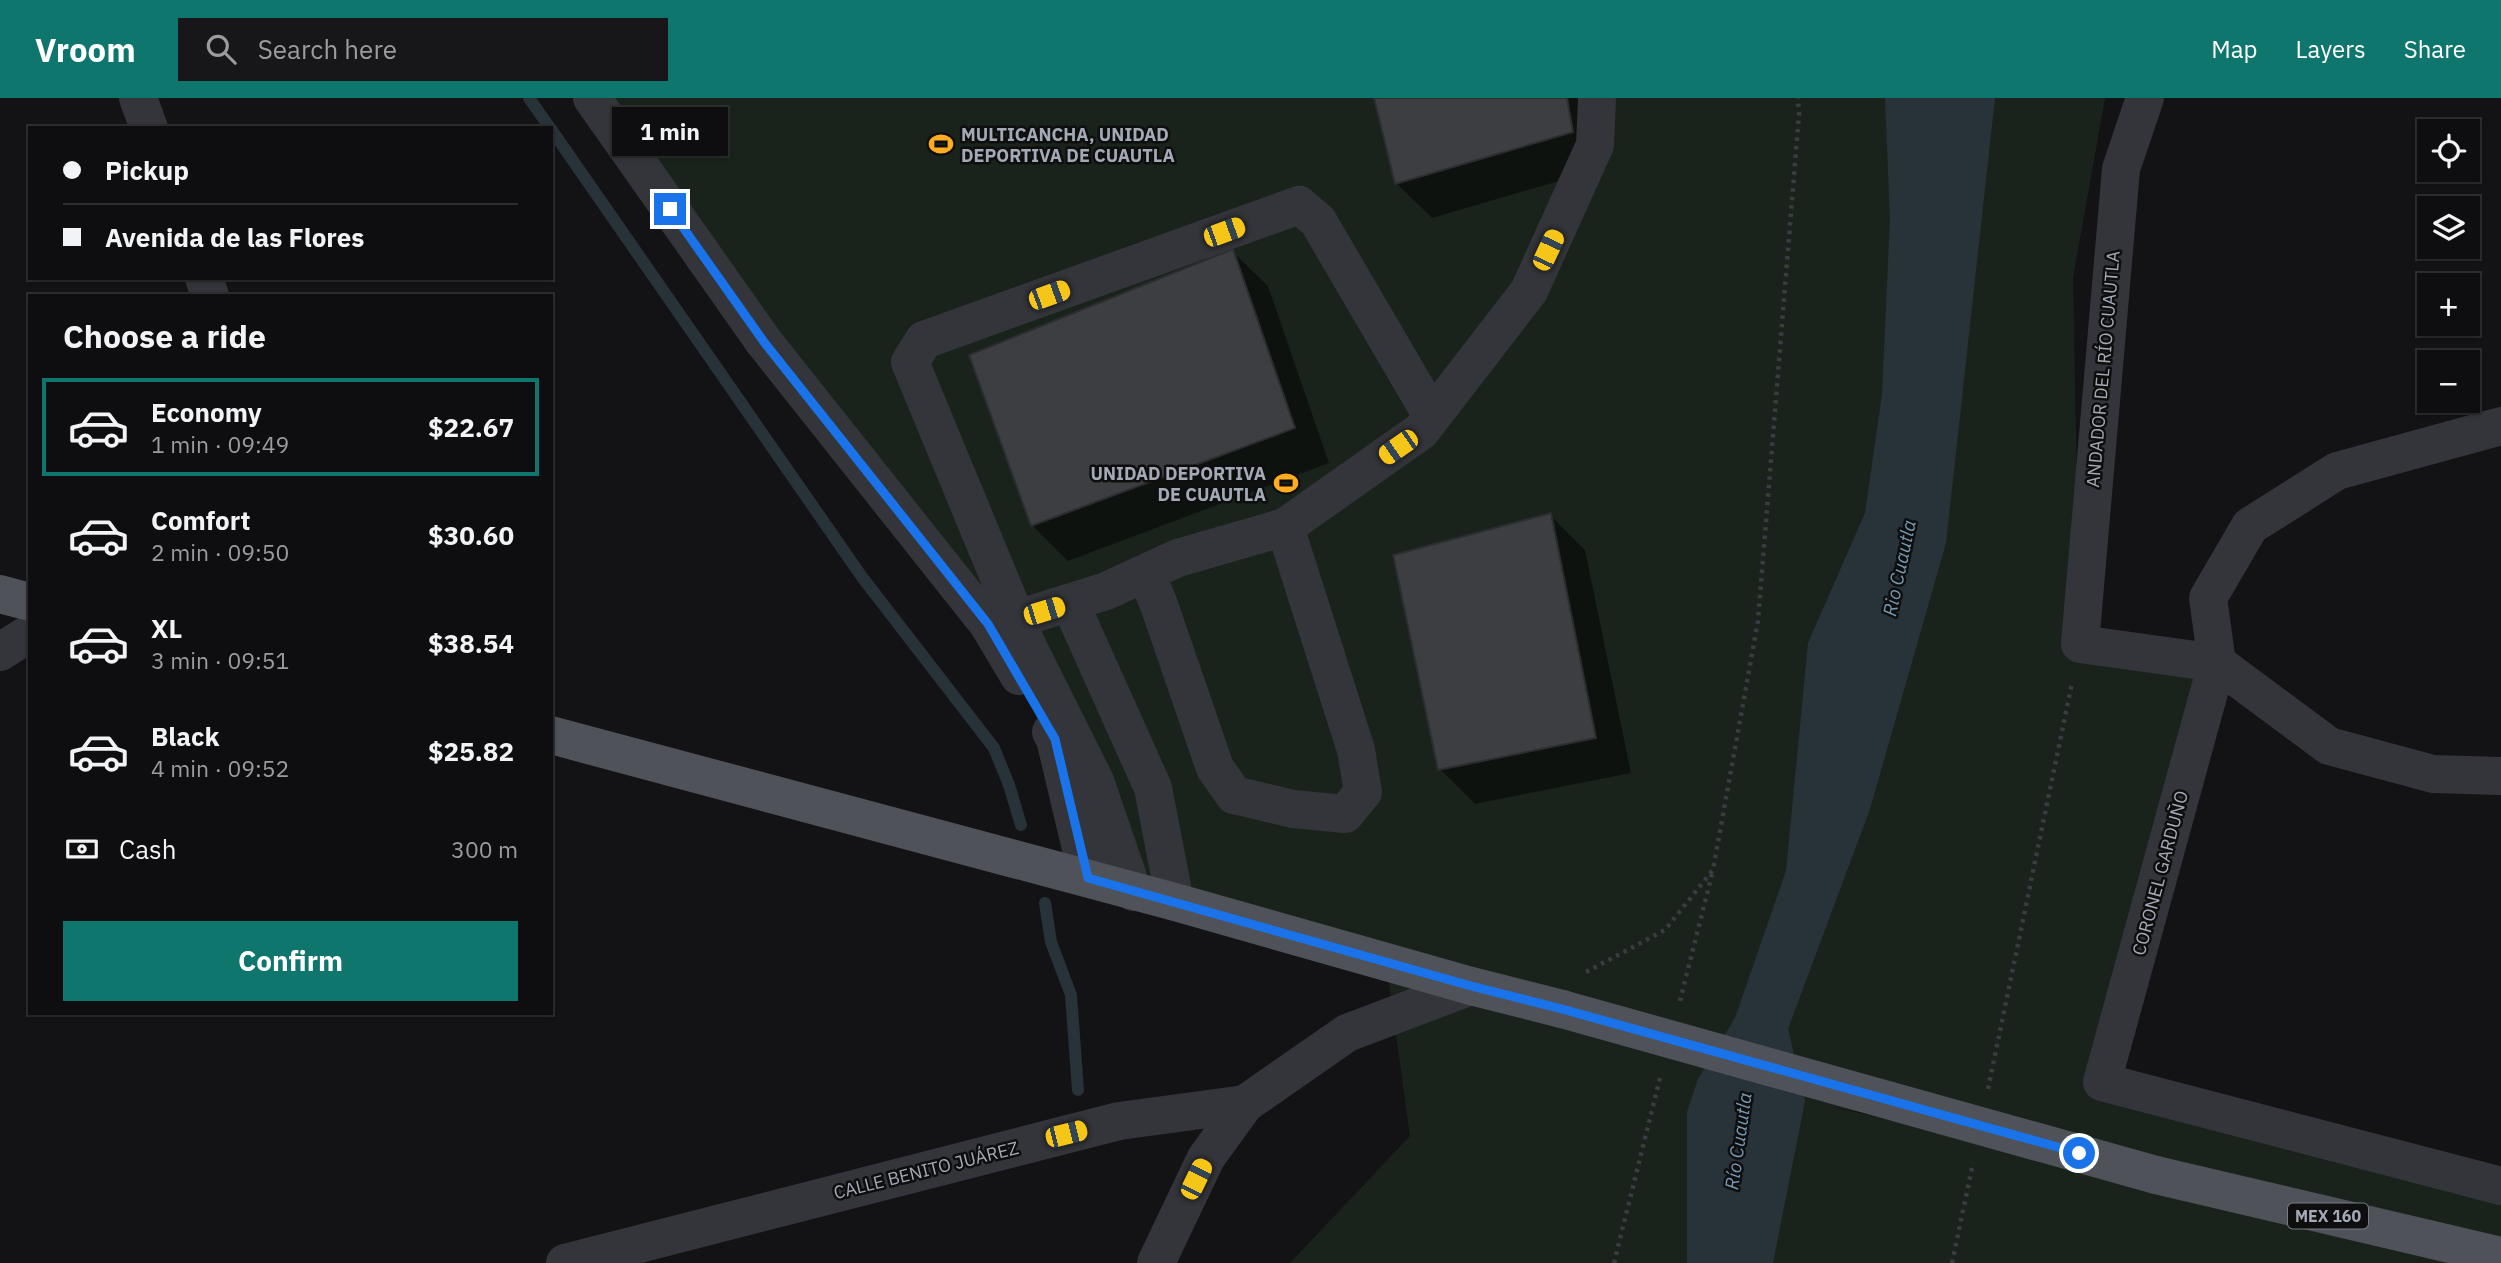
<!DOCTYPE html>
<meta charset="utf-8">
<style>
body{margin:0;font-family:"IBM Plex Sans",sans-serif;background:#171719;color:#f1f3f6;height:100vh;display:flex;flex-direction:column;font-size:26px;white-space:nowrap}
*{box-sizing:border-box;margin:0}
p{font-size:23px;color:#9b9c9f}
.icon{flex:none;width:38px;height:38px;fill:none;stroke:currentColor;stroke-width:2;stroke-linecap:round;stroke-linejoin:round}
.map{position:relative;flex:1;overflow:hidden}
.details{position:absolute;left:28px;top:196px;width:525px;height:721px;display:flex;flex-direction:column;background:#0e0e10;border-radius:0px;box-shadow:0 2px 5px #0004,0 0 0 2px #2e2e30}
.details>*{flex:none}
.guide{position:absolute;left:28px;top:28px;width:525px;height:154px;border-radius:0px;box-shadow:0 2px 5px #0004,0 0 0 2px #2e2e30;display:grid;align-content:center;height:154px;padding:0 35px;background:#0e0e10}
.buttons{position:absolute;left:2417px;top:21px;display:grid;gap:14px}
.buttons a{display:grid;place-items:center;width:63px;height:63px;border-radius:0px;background:#0e0e10;box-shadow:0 2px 5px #0004,0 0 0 2px #2e2e30;font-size:35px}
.end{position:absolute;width:32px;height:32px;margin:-16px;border:9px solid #1a73e8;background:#fff;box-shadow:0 0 0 4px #fff}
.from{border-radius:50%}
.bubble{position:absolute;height:49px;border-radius:0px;background:#0e0e10;box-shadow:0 2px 5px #0004,0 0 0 2px #2e2e30;font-size:23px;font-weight:800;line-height:49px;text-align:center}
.car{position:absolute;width:21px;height:42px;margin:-21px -10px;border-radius:9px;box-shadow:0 0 5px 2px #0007;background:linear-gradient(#f5c518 24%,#345 0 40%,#f5c518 0 76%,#345 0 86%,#f5c518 0)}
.guide b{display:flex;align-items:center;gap:24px;height:66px;font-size:26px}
.guide b+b{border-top:2px solid #2e2e30}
.guide i{width:18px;height:18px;background:#f1f3f6}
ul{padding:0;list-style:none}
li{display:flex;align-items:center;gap:21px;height:98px;margin:0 14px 10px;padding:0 21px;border:4px solid transparent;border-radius:0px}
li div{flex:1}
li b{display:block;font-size:26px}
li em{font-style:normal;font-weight:800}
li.on{border-color:#0f766e}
li>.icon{width:63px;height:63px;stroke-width:1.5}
h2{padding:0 35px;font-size:32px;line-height:84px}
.pay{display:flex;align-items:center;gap:18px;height:77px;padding:0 35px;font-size:26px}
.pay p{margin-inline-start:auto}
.action{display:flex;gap:14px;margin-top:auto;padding:14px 35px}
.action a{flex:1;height:80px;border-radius:0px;background:#0f766e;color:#fff;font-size:28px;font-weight:800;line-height:80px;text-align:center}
header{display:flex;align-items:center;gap:42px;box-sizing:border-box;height:98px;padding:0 35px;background:#0f766e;color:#fff}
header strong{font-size:33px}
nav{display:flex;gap:38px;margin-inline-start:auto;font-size:24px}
.search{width:490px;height:63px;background:#171719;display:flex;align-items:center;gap:18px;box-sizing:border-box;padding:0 24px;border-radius:0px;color:#9b9c9f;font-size:26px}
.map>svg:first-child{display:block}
.green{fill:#1a231b}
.water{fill:#283239}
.shadow{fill:#0007}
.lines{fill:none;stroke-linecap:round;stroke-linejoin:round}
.stream{stroke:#283239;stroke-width:12}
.building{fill:#3c3e42;stroke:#2c2d31;stroke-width:2}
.path{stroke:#393c41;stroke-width:4.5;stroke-dasharray:3.5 5;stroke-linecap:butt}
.minor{stroke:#33353a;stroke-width:38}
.major{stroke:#4f5259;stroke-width:38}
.major-bridge{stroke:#4f5259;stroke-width:38}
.route{stroke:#1a73e8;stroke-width:9}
.labels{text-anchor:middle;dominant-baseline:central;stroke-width:5;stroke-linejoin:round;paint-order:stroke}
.shield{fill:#0e0e0f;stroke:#767b84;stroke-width:2}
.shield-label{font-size:16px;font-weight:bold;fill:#a3aab6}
.poi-label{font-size:18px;font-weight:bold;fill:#a3aab6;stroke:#0e0e0f;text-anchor:start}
.street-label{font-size:18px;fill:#a3aab6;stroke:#0e0e0f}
.water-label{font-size:19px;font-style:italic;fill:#769ab5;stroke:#0e0e0f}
</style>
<header>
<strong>Vroom</strong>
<div class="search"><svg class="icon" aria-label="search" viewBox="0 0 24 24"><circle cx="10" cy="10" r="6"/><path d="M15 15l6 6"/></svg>Search here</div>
<nav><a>Map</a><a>Layers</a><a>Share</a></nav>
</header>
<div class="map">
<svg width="2501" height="1165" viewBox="0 0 2501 1165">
<rect width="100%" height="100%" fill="#131315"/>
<!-- green -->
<path class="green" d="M592,0H2105L2073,180L2080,546L2217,565L2102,984L2501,1088V1151L2079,1055L1828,1008L2501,1159V1165H1290L1410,1038L1386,864L1088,780L1055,641L988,526Z"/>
<!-- water -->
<path class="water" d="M1885,0H1995L1946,445L1870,711L1788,931L1805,1003L1773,1165H1687V1014L1698,981L1735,920L1786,773L1808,545L1865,415L1882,296L1890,121Z"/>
<!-- shadow -->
<path class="shadow" d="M1376,0H1596L1607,69L1432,120L1396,85Z
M1232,153L1268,188L1329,365L1068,463L1032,427Z
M1550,417L1585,452L1631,675L1475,706L1440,671Z"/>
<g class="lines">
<!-- stream -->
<path class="stream" d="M529,0L550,30
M551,31L862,479L994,650L1009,687L1021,727
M1045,805L1051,844L1071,897L1078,992"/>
</g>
<!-- building -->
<path class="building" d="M1374,0H1567L1573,34L1395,86Z
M1233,151L1295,330L1031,428L969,257Z
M1551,415L1596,640L1438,672L1393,457Z"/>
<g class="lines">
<!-- path -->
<path class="path" d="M1586,874L1665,832L1713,772L1758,523L1799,16L1798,0
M1680,903L1712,776
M1988,991L2072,585
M1614,1165L1660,980
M1952,1165L1973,1065"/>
<!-- minor -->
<path class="minor" d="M138,0L149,30
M592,0L764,244L988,526L1019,578
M2145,0L2121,71L2080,546L2217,565L2329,648L2433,676L2501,678
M204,180L210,198
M2501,328L2337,373L2250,428L2208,500L2217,565L2102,984L2501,1088
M1146,475L1159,507L1215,670L1234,697L1293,711L1345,716L1363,694L1356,652L1285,429
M1070,505L1153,690L1175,804
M1017,521L1106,493L1178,460L1285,429L1421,333L1529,193L1595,47L1597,0
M0,554L30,535
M1051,634L1055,641L1088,780
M1133,794L1095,683L1027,547L910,264L924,242L1299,107L1318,123L1432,318
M565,1165L1119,1023L1245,1006L1347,935L1471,888
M1156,1165L1206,1060L1245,1006"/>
<!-- major -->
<path class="major" d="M0,496L30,504
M551,637L1175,804L1471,888L1562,911
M2156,1077L2501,1158"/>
<!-- major-bridge -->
<path class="major-bridge" d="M1562,911L2156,1077"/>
</g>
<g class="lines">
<!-- route -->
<path class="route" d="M670,111L764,244L988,526L1055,641L1088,780L1471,888L1562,911L2079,1055"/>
</g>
<!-- icons -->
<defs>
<g id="stadium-bare" transform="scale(1.89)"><path d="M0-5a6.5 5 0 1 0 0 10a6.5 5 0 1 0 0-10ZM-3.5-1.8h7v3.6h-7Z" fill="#ffac20" stroke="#0e0e0f" stroke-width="2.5" paint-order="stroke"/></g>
</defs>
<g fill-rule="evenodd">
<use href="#stadium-bare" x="941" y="46"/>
<use href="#stadium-bare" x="1286" y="385"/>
</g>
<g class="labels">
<!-- shield labels -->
<rect class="shield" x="2288" y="1105.5" width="80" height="25" rx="5"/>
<g class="shield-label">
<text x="2328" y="1118">MEX 160</text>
</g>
<!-- poi labels -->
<g class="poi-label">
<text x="961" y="36">MULTICANCHA, UNIDAD<tspan x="961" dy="21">DEPORTIVA DE CUAUTLA</tspan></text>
<text x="1266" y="375" text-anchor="end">UNIDAD DEPORTIVA<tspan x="1266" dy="21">DE CUAUTLA</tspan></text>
</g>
<!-- street labels -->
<g class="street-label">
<text transform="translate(2103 271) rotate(-85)">ANDADOR DEL RÍO CUAUTLA</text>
<text transform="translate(2160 775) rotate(-75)">CORONEL GARDUÑO</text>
<text transform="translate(926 1072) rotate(-14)">CALLE BENITO JUÁREZ</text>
</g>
<!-- water labels -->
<g class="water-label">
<text transform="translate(1899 470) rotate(-78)">Rio Cuautla</text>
<text transform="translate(1738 1043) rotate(-82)">Río Cuautla</text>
</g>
</g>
</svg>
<div class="buttons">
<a><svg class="icon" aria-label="locate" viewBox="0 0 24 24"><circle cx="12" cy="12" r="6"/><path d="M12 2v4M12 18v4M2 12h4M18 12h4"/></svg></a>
<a><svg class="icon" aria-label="layers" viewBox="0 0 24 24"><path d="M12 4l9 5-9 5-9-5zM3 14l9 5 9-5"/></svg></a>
<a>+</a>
<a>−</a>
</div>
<i class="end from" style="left:2079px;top:1055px"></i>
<i class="end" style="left:670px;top:111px"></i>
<div class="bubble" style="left:612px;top:9px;width:116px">1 min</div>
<i class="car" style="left:1224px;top:134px;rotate:70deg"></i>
<i class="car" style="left:1548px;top:152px;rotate:25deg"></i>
<i class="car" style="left:1049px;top:197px;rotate:70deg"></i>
<i class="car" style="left:1398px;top:349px;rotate:235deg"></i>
<i class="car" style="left:1044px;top:513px;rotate:73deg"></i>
<i class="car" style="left:1066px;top:1036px;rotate:76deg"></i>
<i class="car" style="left:1196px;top:1081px;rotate:26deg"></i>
<div class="guide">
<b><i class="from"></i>Pickup</b>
<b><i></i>Avenida de las Flores</b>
</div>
<section class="details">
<h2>Choose a ride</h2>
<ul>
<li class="on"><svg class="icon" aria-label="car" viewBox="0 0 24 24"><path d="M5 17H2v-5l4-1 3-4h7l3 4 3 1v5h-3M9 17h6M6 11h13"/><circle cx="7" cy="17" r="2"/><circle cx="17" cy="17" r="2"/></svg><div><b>Economy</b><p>1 min · 09:49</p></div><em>$22.67</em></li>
<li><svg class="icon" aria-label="car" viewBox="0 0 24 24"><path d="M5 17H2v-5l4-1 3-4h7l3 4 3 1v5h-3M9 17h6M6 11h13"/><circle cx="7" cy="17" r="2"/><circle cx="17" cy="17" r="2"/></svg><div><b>Comfort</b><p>2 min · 09:50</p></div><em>$30.60</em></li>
<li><svg class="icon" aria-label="car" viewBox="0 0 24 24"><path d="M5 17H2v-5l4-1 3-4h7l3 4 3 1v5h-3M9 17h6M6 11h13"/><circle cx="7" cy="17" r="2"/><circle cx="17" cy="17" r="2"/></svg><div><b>XL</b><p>3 min · 09:51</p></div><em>$38.54</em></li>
<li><svg class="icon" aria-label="car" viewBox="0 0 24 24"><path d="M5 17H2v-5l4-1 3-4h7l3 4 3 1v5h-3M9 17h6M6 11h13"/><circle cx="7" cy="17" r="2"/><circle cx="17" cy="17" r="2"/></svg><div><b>Black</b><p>4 min · 09:52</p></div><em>$25.82</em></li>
</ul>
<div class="pay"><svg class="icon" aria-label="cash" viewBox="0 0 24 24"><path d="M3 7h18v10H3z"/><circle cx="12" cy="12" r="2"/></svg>Cash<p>300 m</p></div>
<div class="action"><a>Confirm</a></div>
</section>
</div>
